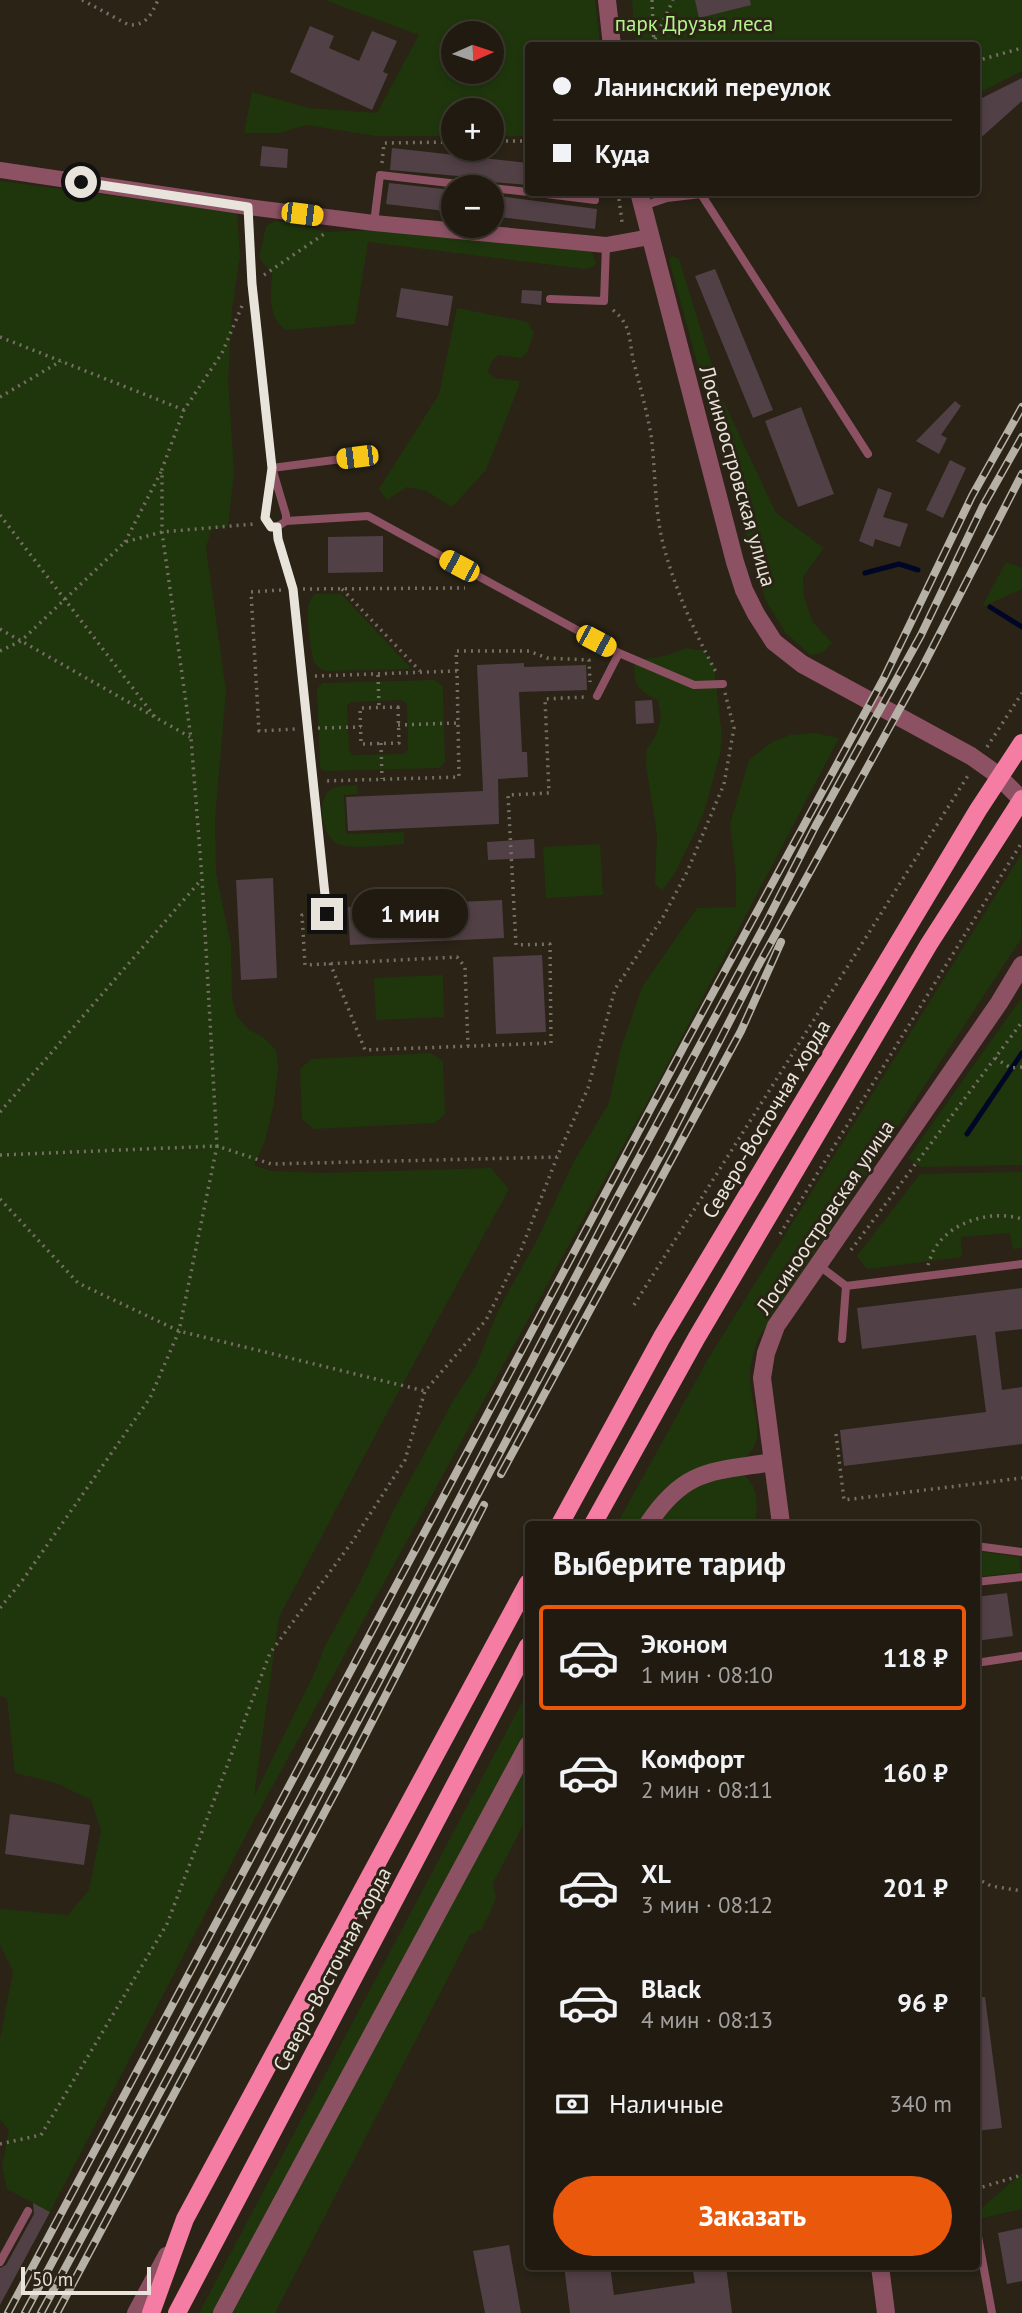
<!DOCTYPE html>
<html lang="ru">
<meta charset="utf-8">
<style>
body{margin:0;font-family:"PT Sans",sans-serif;background:#282319;color:#f1f3f6;height:100vh;display:flex;flex-direction:column;font-size:26px;white-space:nowrap}
*{box-sizing:border-box;margin:0}
p{font-size:23px;color:#a2a19f}
.icon{flex:none;width:38px;height:38px;fill:none;stroke:currentColor;stroke-width:2;stroke-linecap:round;stroke-linejoin:round}
.map{position:relative;flex:1;overflow:hidden}
.sheet{position:absolute;left:525px;top:1521px;width:455px;height:749px;display:flex;flex-direction:column;background:#201a10;border-radius:7px;box-shadow:0 4px 10px #0003,0 0 0 2px #3d3830}
.sheet>*{flex:none}
.top-card{position:absolute;left:525px;top:42px;width:455px;height:154px;border-radius:7px;box-shadow:0 4px 10px #0003,0 0 0 2px #3d3830;display:grid;align-content:center;height:154px;padding:0 28px;background:#201a10}
.needle{width:46px;rotate:87deg}
.tools{position:absolute;left:441px;top:21px;display:grid;gap:14px}
.tools a{display:grid;place-items:center;width:63px;height:63px;border-radius:50%;background:#201a10;box-shadow:0 4px 10px #0003,0 0 0 2px #3d3830;font-size:35px}
.scale{position:absolute;left:21px;bottom:18px;width:130px;box-sizing:border-box;padding-left:7px;border:4px solid #e8e4db;border-top:0;font-size:19px;line-height:24px;white-space:nowrap;color:#e8e4db;-webkit-text-stroke:5px #2a2316;paint-order:stroke}
.end{position:absolute;width:32px;height:32px;margin:-16px;border:9px solid #e8e4db;background:#111;box-shadow:0 0 0 4px #111}
.from{border-radius:50%}
.bubble{position:absolute;height:49px;border-radius:24px;background:#201a10;box-shadow:0 4px 10px #0003,0 0 0 2px #3d3830;font-size:23px;font-weight:700;line-height:49px;text-align:center}
.car{position:absolute;width:21px;height:42px;margin:-21px -10px;border-radius:9px;box-shadow:0 0 5px 2px #0007;background:linear-gradient(#f5c518 24%,#345 0 40%,#f5c518 0 76%,#345 0 86%,#f5c518 0)}
.top-card b{display:flex;align-items:center;gap:24px;height:66px;font-size:26px}
.top-card b+b{border-top:2px solid #3d3830}
.top-card i{width:18px;height:18px;background:#f1f3f6}
ul{padding:0;list-style:none}
li{display:flex;align-items:center;gap:21px;height:105px;margin:0 14px 10px;padding:0 14px;border:4px solid transparent;border-radius:7px}
li div{flex:1}
li b{display:block;font-size:26px}
li em{font-style:normal;font-weight:700}
li.active{border-color:#ea580c}
li>.icon{width:63px;height:63px;stroke-width:1.5}
h2{padding:0 28px;font-size:32px;line-height:84px}
.pay{display:flex;align-items:center;gap:18px;height:77px;padding:0 28px;font-size:26px}
.pay p{margin-inline-start:auto}
.button{display:flex;gap:14px;margin-top:auto;padding:14px 28px}
.button a{flex:1;height:80px;border-radius:42px;background:#ea580c;color:#fff;font-size:28px;font-weight:700;line-height:80px;text-align:center}
.map>svg:first-child{display:block}
.green{fill:#1f360d;fill-rule:evenodd}
.lines{fill:none;stroke-linecap:round;stroke-linejoin:round}
.stream{stroke:#000726;stroke-width:5}
.building{fill:#514046}
.path{stroke:#756f64;stroke-width:3.5;stroke-dasharray:2 5;stroke-linecap:butt}
.service{stroke:#8c5263;stroke-width:8}
.minor{stroke:#8c5263;stroke-width:16}
.tertiary{stroke:#8c5263;stroke-width:18}
.primary{stroke:#f57ca2;stroke-width:18}
.rail-casing{stroke:#b6b1a7;stroke-width:8}
.rail{stroke:#2a2316;stroke-width:5;stroke-dasharray:16;stroke-linecap:butt}
.route{stroke:#e8e4db;stroke-width:9}
.labels{text-anchor:middle;dominant-baseline:central;stroke-width:6;stroke-linejoin:round;paint-order:stroke}
.park-label{font-size:21px;fill:#b6f48b;stroke:#2a2316}
.street-label{font-size:21px;fill:#e8e4db;stroke:#2a2316}
</style>
<div class="map">
<svg width="1022" height="2313" viewBox="0 0 1022 2313">
<rect width="100%" height="100%" fill="#2a2316"/>
<!-- green -->
<path class="green" d="M325,0H595L600,45L528,46V136H492V110H453V136H376L306,125L279,133H244L252,92L309,108L377,113L419,35ZM453,33H492V72H453Z
M632,0H1022V71L977,94L976,46L636,45Z
M0,181L237,212L240,256L232,309L228,381L234,473L228,526L211,530L206,548L226,691L215,819L216,873L231,945L232,998L236,1015L248,1029L263,1037L276,1050L278,1068L274,1103L265,1141L254,1165L271,1171L324,1173L491,1168L509,1189L394,1400L279,1617L254,1796L316,1670L324,1648L361,1580L393,1511L453,1401L476,1366L498,1311L537,1240L573,1163L609,1103L620,1051L642,987L697,908L736,907V874L730,824L749,760L772,742L790,735L815,733L839,738L663,1073L253,1822L50,2212L7,2189L2,2167L9,2130L0,2120V2039L13,1971L0,1945V1909L68,1915L89,1890L101,1830L91,1800L56,1783L15,1773L7,1699L0,1695Z
M275,221L286,222L327,232L379,230L582,250L592,252L596,263L593,267L585,269L368,242L355,324L287,330C267,319 271,294 272,274L259,258L266,226Z
M672,256L679,259L722,398L776,513L824,548L803,577L804,597L812,621L832,643L822,653L810,655L785,632L766,601L731,486L669,260Z
M457,308L528,322L534,333L527,353L521,358L498,355L491,362L488,372L494,378L519,381V386L486,470L452,507L426,491L407,487L387,500L379,489L439,394Z
M1006,562L1022,568V589L982,607Z
M315,594H341L409,666V669L325,671L318,667L313,660C311,643 301,605 315,594Z
M686,648L704,651L714,666L722,737L720,754L705,809L698,826L674,875L662,890L655,885L657,834L646,765L647,749L657,733L661,716L658,700C637,690 632,683 635,659C654,659 669,656 686,648Z
M434,680L443,686L445,762L439,768L325,771L320,768L317,689L322,683ZM402,700L407,704L408,750L404,754L352,755L349,750L347,706L351,702Z
M357,785L358,794L344,795L346,834L404,832V844C387,845 353,850 338,844C322,837 316,801 330,790C337,785 349,786 357,785Z
M600,844L603,895L546,898L543,847Z
M1022,853L1021,939L758,1339C754,1351 750,1363 750,1376C750,1414 777,1451 727,1465L642,1524H617L708,1359Z
M443,975L444,1017L376,1020L374,978Z
M1022,997V1165L921,1167L908,1158Z
M431,1053L443,1061L445,1114L435,1123L314,1129L302,1119L300,1069L311,1059Z
M1022,1172V1248L1013,1249L1010,1233L961,1237L962,1257L867,1269L857,1256L920,1174Z
M734,1474L745,1476C760,1490 757,1506 755,1524H654L684,1490Z
M977,1551L1019,1557L1021,1572L977,1577Z
M528,1691V1735L217,2313H199Z
M528,1753V1816L493,1883L496,1899L482,1929L470,1935L275,2313H232Z
M1022,2173V2209L977,2219V2212Z"/>
<g class="lines">
<!-- stream -->
<path class="stream" d="M865,573L899,564L918,570
M990,607L1022,627
M967,1134L1022,1053"/>
</g>
<!-- building -->
<path class="building" d="M695,0H750L751,5L699,18Z
M310,26L334,36L329,48L359,61L372,31L397,41L383,72L388,74L372,110L290,72Z
M1022,78V101L976,142V101Z
M262,146L288,149L287,168L260,166Z
M392,148L528,163V185L492,182V179L390,170Z
M389,183L453,190V212L386,204Z
M492,195L597,209L595,229L492,216Z
M715,269L773,410L753,418L695,276Z
M401,288L453,296L448,326L396,317Z
M522,290L542,291L541,305L521,303Z
M955,401L961,406L941,435L947,438L939,454L916,441Z
M801,407L834,494L798,507L765,421Z
M950,460L966,468L943,518L926,510Z
M878,488L892,493L883,517L908,524L900,547L875,539L873,547L859,541Z
M383,536V572L328,573V537Z
M524,663V667L586,665L587,690L519,692L522,752H527L528,777L498,779L499,824L348,831L346,797L483,791L477,665Z
M652,700L654,723L636,724L635,701Z
M534,839L535,858L488,860L487,842Z
M273,878L277,978L241,980L236,880Z
M502,900L504,938L350,945L348,907Z
M542,955L546,1032L496,1034L493,957Z
M1022,1288V1329L995,1332L1002,1390L1022,1387V1444L844,1466L840,1430L986,1412L976,1335L862,1349L857,1308Z
M1007,1593L1013,1636L976,1641V1597Z
M10,1814L90,1825L84,1865L5,1854Z
M976,1997H985L1002,2128L976,2131Z
M33,2203L50,2212L0,2305V2268L6,2265L34,2214Z
M1022,2228V2281L1007,2284L998,2233Z
M509,2245L521,2313H485L473,2251Z
M564,2266H610L614,2295L695,2283L692,2266H726L732,2313H570Z"/>
<g class="lines">
<!-- path -->
<path class="path" d="M82,0L129,25C147,25 151,15 158,0
M652,0L654,46
M655,39L673,0
M976,61L1022,48
M492,141H528
M382,163L384,143L453,142
M618,192L622,222
M264,275L324,234
M242,306L222,353L184,410L162,469V532L191,738L202,878L217,1146L271,1164L557,1157
M613,310C634,327 628,344 635,367C641,390 647,412 651,435C656,473 654,514 665,551C677,594 696,635 717,674
M0,337L184,410
M0,397L61,361
M0,515L155,717
M125,542L161,472
M303,589L465,588
M342,589L420,671
M281,590L251,592L259,731L296,729
M0,629L190,737
M0,651L21,641L125,542L162,532L254,524
M457,671L456,651H529L547,658L589,660L590,682
M378,675L379,707
M315,676L457,671L459,777L323,781
M398,707L399,743L361,744L360,708Z
M398,725L458,723
M318,728L361,727
M381,743L382,779
M987,747L1022,693
M317,914L302,915L305,965L457,957L465,967L468,1046
M330,963L365,1050L551,1043L550,944L516,945L508,795L549,793L545,699L585,697
M995,1058L1011,1068L1022,1067
M0,1112L201,880
M0,1155L217,1146L179,1331L150,1398L22,1581L0,1608
M0,1199L78,1283L179,1331L425,1391
M780,1234L1022,842
M851,1250L1022,1022
M928,1265C930,1259 933,1250 937,1245C955,1220 993,1210 1022,1219
M634,1305L969,774
M836,1434L844,1500L1022,1478
M976,1878L991,1886L1022,1891
M0,2144L41,2135L167,1924L270,1653L352,1542L405,1460L425,1391L486,1320L521,1250L557,1157L588,1088L615,989L663,917L687,872L724,784L734,728L725,693
M976,2189L1022,2175"/>
<!-- service -->
<path class="service" d="M492,188L528,192
M530,192L595,200
M643,206L667,198L701,194L868,454
M248,207L252,284L272,468L286,515V521L277,527H271L265,518L272,468
M374,223L380,175L484,187
M550,299L604,301L606,245
M272,468L357,457
M286,521L368,516L619,653L597,696
M277,527L278,539L293,589L327,914
M619,653L694,685L723,684
M817,1264L846,1286L1022,1264
M842,1339L846,1286
M976,1546L1022,1552
M976,1582L1022,1577
M976,1663L1022,1656
M977,2231L992,2313
M0,2262L28,2211"/>
<!-- minor -->
<path class="minor" d="M0,170L248,207L374,223L606,245L650,237
M135,2313L166,2255"/>
<!-- tertiary -->
<path class="tertiary" d="M607,0L612,46
M639,192L735,562L744,590L756,614L774,642L802,664L971,756L995,773L1022,800
M648,1524C685,1468 712,1472 773,1462
M781,1524L762,1378L766,1353L776,1326L999,1003L1022,965
M880,2266L886,2313
M222,2313L528,1745"/>
<!-- primary -->
<path class="primary" d="M560,1524L662,1337L978,810L1022,743
M593,1524L697,1337L929,944L1022,799
M151,2313L185,2219L528,1583
M177,2313L528,1646"/>
<!-- rail casing -->
<g class="rail-casing">
<path id="rail" d="M501,1474L741,1031L781,942
M8,2313L684,1046L884,678L972,496L1022,407
M25,2313L398,1616L617,1198L766,923L815,827L921,635L983,506L1022,437
M41,2313L258,1910L570,1320L665,1147L758,966L921,670L1022,474
M57,2313L345,1774L484,1505"/>
</g>
<!-- rail -->
<use href="#rail" class="rail"/>
</g>
<g class="lines">
<!-- route -->
<path class="route" d="M81,182L248,207L252,284L272,468L265,518L271,527H277L278,539L293,589L327,914"/>
</g>
<g class="labels">
<!-- park labels -->
<g class="park-label">
<text x="694" y="23">парк Друзья леса</text>
</g>
<!-- street labels -->
<g class="street-label">
<text transform="translate(738 476) rotate(74)">Лосиноостровская улица</text>
<text transform="translate(766 1119) rotate(-59)">Северо-Восточная хорда</text>
<text transform="translate(825 1217) rotate(-56)">Лосиноостровская улица</text>
<text transform="translate(332 1969) rotate(-62)">Северо-Восточная хорда</text>
</g>
</g>
</svg>
<div class="tools">
<a><svg class="needle" viewBox="-14 -14 28 28"><path d="M0-13l5 13h-10z" fill="#e53935"/><path d="M0 13l5-13h-10z" fill="#a2a19f"/></svg></a>
<a>+</a>
<a>−</a>
</div>
<div class="scale">50 m</div>
<i class="end from" style="left:81px;top:182px"></i>
<i class="end" style="left:327px;top:914px"></i>
<div class="bubble" style="left:352px;top:889px;width:116px">1 мин</div>
<i class="car" style="left:302px;top:214px;rotate:97deg"></i>
<i class="car" style="left:357px;top:457px;rotate:263deg"></i>
<i class="car" style="left:459px;top:566px;rotate:298deg"></i>
<i class="car" style="left:596px;top:641px;rotate:118deg"></i>
<div class="top-card">
<b><i class="from"></i>Ланинский переулок</b>
<b><i></i>Куда</b>
</div>
<section class="sheet">
<h2>Выберите тариф</h2>
<ul>
<li class="active"><svg class="icon" aria-label="car" viewBox="0 0 24 24"><path d="M5 17H2v-5l4-1 3-4h7l3 4 3 1v5h-3M9 17h6M6 11h13"/><circle cx="7" cy="17" r="2"/><circle cx="17" cy="17" r="2"/></svg><div><b>Эконом</b><p>1 мин · 08:10</p></div><em>118 ₽</em></li>
<li><svg class="icon" aria-label="car" viewBox="0 0 24 24"><path d="M5 17H2v-5l4-1 3-4h7l3 4 3 1v5h-3M9 17h6M6 11h13"/><circle cx="7" cy="17" r="2"/><circle cx="17" cy="17" r="2"/></svg><div><b>Комфорт</b><p>2 мин · 08:11</p></div><em>160 ₽</em></li>
<li><svg class="icon" aria-label="car" viewBox="0 0 24 24"><path d="M5 17H2v-5l4-1 3-4h7l3 4 3 1v5h-3M9 17h6M6 11h13"/><circle cx="7" cy="17" r="2"/><circle cx="17" cy="17" r="2"/></svg><div><b>XL</b><p>3 мин · 08:12</p></div><em>201 ₽</em></li>
<li><svg class="icon" aria-label="car" viewBox="0 0 24 24"><path d="M5 17H2v-5l4-1 3-4h7l3 4 3 1v5h-3M9 17h6M6 11h13"/><circle cx="7" cy="17" r="2"/><circle cx="17" cy="17" r="2"/></svg><div><b>Black</b><p>4 мин · 08:13</p></div><em>96 ₽</em></li>
</ul>
<div class="pay"><svg class="icon" aria-label="cash" viewBox="0 0 24 24"><path d="M3 7h18v10H3z"/><circle cx="12" cy="12" r="2"/></svg>Наличные<p>340 m</p></div>
<div class="button"><a>Заказать</a></div>
</section>
</div>
